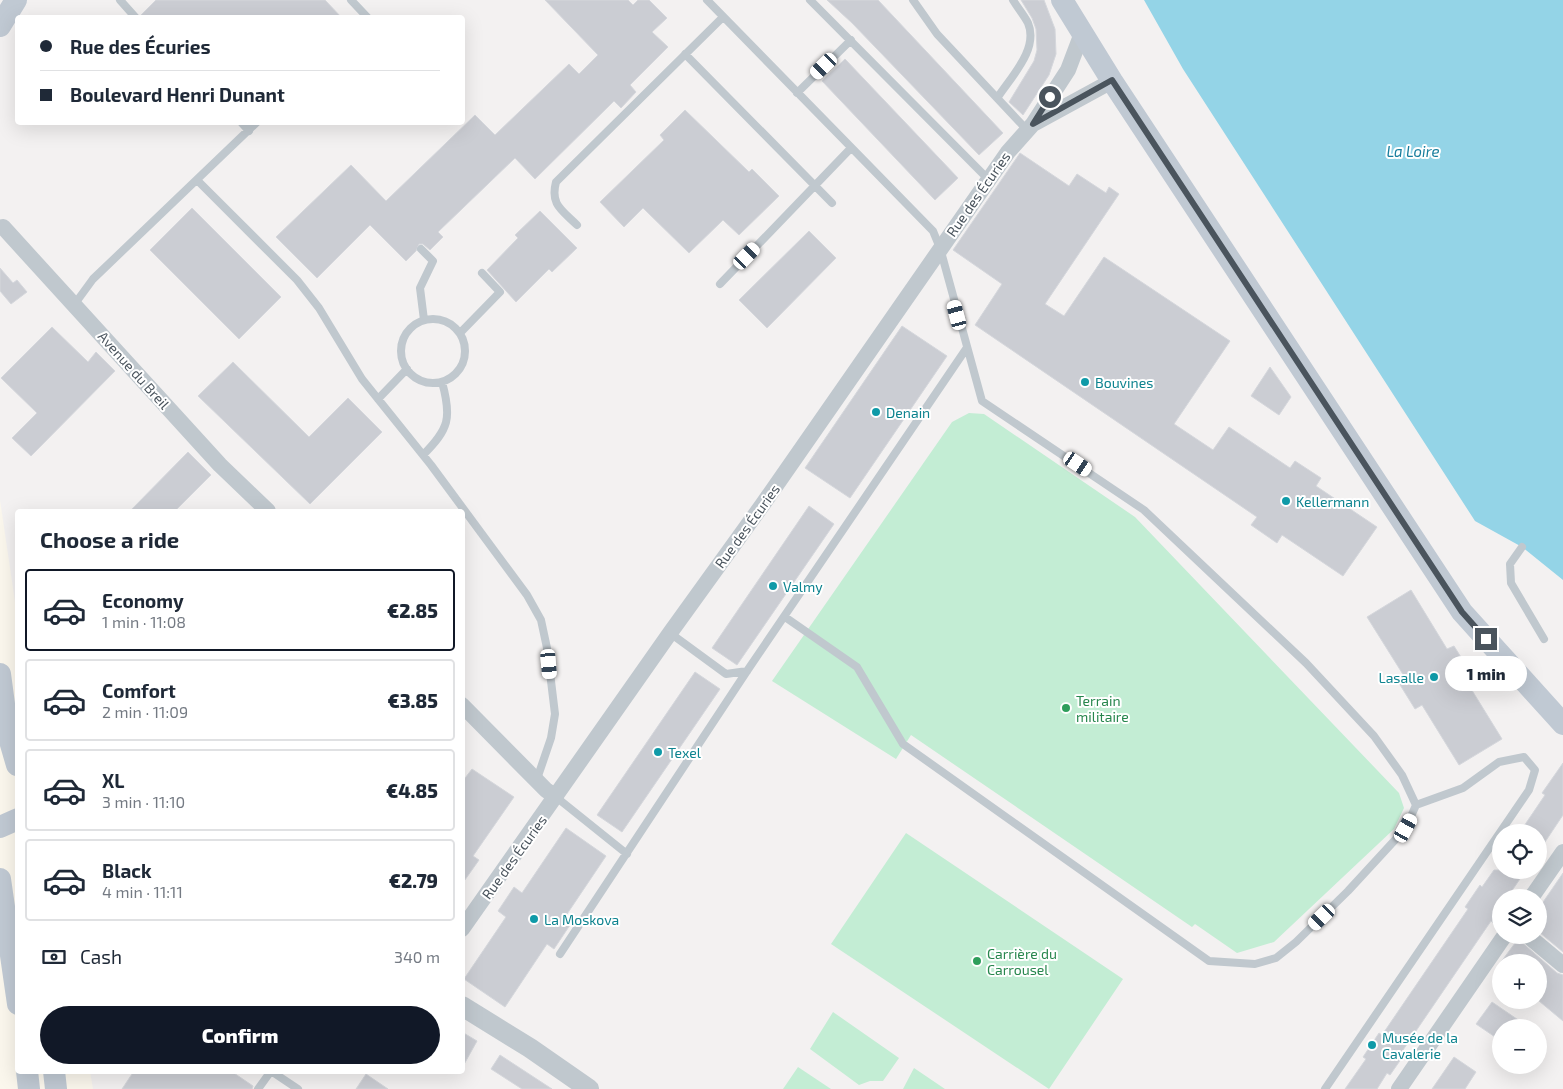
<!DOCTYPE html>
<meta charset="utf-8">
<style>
body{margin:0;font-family:"Exo 2",sans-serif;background:#f6f6f7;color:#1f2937;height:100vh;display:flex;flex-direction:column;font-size:19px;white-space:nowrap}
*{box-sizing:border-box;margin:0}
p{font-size:16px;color:#747a83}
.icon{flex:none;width:28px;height:28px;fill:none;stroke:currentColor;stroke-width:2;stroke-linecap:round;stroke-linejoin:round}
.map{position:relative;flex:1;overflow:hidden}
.drawer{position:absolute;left:15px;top:509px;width:450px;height:565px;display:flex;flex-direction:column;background:#fff;border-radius:5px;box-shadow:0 5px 20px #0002}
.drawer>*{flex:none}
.hud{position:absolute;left:15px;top:15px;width:450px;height:110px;border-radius:5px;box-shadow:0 5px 20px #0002;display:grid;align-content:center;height:110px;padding:0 25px;background:#fff}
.buttons{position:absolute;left:1492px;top:824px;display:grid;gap:10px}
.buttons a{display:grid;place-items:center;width:55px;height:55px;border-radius:50%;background:#fff;box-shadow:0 5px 20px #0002;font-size:25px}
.end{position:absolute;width:22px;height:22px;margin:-11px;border:6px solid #4a545d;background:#fff;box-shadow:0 0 0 2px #fff}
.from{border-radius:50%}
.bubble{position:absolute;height:35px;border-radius:18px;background:#fff;box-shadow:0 5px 20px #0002;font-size:16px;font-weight:800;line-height:35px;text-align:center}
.car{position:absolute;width:15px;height:30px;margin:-15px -8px;border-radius:6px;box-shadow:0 0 4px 1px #0007;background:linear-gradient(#fff 24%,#345 0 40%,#fff 0 76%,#345 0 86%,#fff 0)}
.hud b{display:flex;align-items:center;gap:18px;height:48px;font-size:19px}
.hud b+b{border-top:1px solid #e0e1e3}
.hud i{width:12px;height:12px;background:#1f2937}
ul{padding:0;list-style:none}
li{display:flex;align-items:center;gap:15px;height:82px;margin:0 10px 8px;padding:0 15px;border:2px solid #e0e1e3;border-radius:5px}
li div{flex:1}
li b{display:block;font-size:19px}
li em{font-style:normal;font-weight:800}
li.active{border-color:#111827}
li>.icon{width:45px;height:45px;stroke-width:1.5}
h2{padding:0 25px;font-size:22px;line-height:60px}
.pay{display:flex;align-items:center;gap:12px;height:55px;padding:0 25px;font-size:19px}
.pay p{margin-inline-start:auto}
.primary-button{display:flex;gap:10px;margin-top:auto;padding:10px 25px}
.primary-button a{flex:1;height:58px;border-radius:30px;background:#111827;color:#fff;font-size:20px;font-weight:800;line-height:58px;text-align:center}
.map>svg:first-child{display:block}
.commercial{fill:#fbf7ed}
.green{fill:#c3edd4}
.water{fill:#94d4e7}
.building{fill:#cbcdd3;stroke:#d5d7dc}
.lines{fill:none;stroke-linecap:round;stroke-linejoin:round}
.service{stroke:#c0c8ce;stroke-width:8}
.minor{stroke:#c0c8ce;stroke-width:16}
.tertiary{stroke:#c0c8ce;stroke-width:20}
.secondary{stroke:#c0c9d3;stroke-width:22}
.route{stroke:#4a545d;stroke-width:6}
.culture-dot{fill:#0f9aa8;stroke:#fff;stroke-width:2}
.leisure-dot{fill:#2e9e5b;stroke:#fff;stroke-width:2}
.labels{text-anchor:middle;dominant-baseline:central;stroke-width:4;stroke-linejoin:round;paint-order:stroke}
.street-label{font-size:14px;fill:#4a545d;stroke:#fff}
.culture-label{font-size:14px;fill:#0d838f;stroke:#fff;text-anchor:start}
.leisure-label{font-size:14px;fill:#27864d;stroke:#fff;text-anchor:start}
.water-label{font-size:15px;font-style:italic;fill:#177d9d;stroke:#fff}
</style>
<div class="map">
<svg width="1563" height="1089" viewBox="0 0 1563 1089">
<rect width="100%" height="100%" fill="#f3f1f1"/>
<!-- commercial -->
<path class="commercial" d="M0,500L18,622V1071H90L93,1089H0Z"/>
<!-- green -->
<path class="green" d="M969,413L984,414L1135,517L1399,793L1404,808L1394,829L1274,942L1237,953L1195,924L1192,927L911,735L896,759L772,681L952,422Z
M906,833L1123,979L1049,1089L831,944Z
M833,1012L899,1058L883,1081H870L859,1085L810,1049Z
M798,1067L831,1089H783Z
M914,1068L945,1089H903Z"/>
<!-- water -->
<path class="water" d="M1144,0H1563V580L1522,547L1475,521L1183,69Z"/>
<!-- building -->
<path class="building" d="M156,0H325L342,18H142L141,15Z
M545,0H628L633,5L638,0H649L667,18L652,32L668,47L630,85L636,92L621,108L614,101L535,179L515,158L438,232L443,237L430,250L423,244H419L416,251L406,261L370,225L317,278L276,237L351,165L386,201L475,115L495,135L569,64L579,74L598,55Z
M827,0H878L1003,133L979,155L852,23Z
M1021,0H1044L1055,29L1056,54L1049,75L1023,115L1009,102L1034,61L1037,50L1036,29L1032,18Z
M845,59L958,178L935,200L822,81Z
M685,110L749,172L752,169L779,196L739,235L723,220L689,253L643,208L624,227L600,202L664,140L660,135Z
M1020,153L1069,186L1077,174L1106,193L1109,187L1119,194L1045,304L1064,316L1104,257L1230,341L1174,424L1213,450L1229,427L1290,468L1295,461L1321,478L1316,486L1377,527L1343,576L1282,535L1277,543L1251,525L1257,517L975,325L1002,284L953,250Z
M192,208L281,297L239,339L150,250Z
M540,211L577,248L552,272L549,269L516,302L487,270L518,238L515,235Z
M809,231L836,258L767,328L739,300Z
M0,268L13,283L17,280L27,292L11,304L0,291Z
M902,326L947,356L850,498L805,468Z
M52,327L88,362L96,352L115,371L31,456L12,438L37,413L1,378Z
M233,362L309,437L348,398L382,432L310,504L198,396Z
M1270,367L1291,397L1279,415L1251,396Z
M188,452L211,475L175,511H130Z
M809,506L834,524L737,665L712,648Z
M1411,590L1447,649L1454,646L1472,675L1465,679L1502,739L1459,765L1422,705L1415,709L1397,680L1404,676L1367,617Z
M695,672L720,689L622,832L597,815Z
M1563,763V815L1539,851V832H1520L1545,795L1542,793Z
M472,769L514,797L473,856L479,860L462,884V782Z
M566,828L606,856L563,920L570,925L554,949L547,944L505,1007L464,979L506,917L498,911L514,887L522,893Z
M1494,870H1526L1507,898H1501V911L1493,923L1491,921L1403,1050L1406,1052L1390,1075L1387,1073L1377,1089H1345L1366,1059L1363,1057L1379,1033L1382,1035L1468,909L1465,907L1480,885L1482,887Z
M1563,873V952L1539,932V908Z
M1518,939L1557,973L1563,975V1021L1539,1001V962H1501Z
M1492,1002L1530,1028H1501V1041L1476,1024Z
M462,1032L477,1041L462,1068Z
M500,1055L552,1089H522L491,1069Z
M1454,1057L1476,1072L1465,1089H1432Z
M134,1071H231L253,1086L252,1089H122Z
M366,1074L388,1089H356Z"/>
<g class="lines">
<!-- service -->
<path class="service" d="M120,0L136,18
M351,0L368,18
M707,0L933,231L940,248L982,401L1144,510L1306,663L1374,736L1402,775L1416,805L1406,828L1348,891L1296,942L1276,958L1255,964L1209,961L903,744L857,667L785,617
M810,0L989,180
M913,0L937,34L1027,130
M685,54L832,203
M797,93L851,40
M998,97C1011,77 1039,49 1028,23C1024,15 1017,7 1013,0
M241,122L249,131
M197,180L297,280L319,308L362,379L431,465L527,595L541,620L547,648L555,714L551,738L537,779
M577,225C562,210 550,205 556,182L723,17
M421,249L433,261L420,288L424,320
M720,284L851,148
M74,305L93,279L257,122
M401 351a32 32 0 1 1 64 0a32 32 0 1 1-64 0Z
M460,333L500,292L482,273
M378,399L407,369
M423,455C449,429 452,418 442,382
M1522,547L1510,564L1511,583L1544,639
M670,633L726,674L747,671
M556,797L627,854
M560,954L747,671L966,349
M258,1089L271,1071L298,1089
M1325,1089L1529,790L1535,770L1524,757L1499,762L1463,788L1416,805"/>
<!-- minor -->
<path class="minor" d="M1035,123L1112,81
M3,227L220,465L268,511
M462,705L546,790L556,797
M1531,898L1563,852
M462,929L670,633L763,504L1008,152L1033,124L1068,70L1082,33
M1527,935L1563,965
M1399,1089L1505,935"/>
<!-- tertiary -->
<path class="tertiary" d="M462,1006L530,1048L589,1089"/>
<!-- secondary -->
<path class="secondary" d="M1062,0L1112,81L1462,612L1563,724
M0,26L16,0
M0,674L8,734L17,765
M0,827L18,819
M0,879L18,1004
M27,1071L29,1089
M54,1071L56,1089"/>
</g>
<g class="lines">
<!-- route -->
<path class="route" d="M1050,97L1033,124L1112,80L1462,612L1486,639"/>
</g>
<!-- markers -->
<g class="culture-dot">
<circle cx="1085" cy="382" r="5"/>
<circle cx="876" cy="412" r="5"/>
<circle cx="1286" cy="501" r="5"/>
<circle cx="773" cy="586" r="5"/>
<circle cx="1434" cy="677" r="5"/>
<circle cx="658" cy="752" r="5"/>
<circle cx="534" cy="919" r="5"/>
<circle cx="1372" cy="1045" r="5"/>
</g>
<g class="leisure-dot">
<circle cx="1066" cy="708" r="5"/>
<circle cx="977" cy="961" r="5"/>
</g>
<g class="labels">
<!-- street labels -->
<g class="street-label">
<text transform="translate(978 194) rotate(-55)">Rue des Écuries</text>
<text transform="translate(134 370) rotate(48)">Avenue du Breil</text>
<text transform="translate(747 526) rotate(-54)">Rue des Écuries</text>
<text transform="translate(514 857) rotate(-54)">Rue des Écuries</text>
</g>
<!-- culture labels -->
<g class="culture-label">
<text x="1095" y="382">Bouvines</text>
<text x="886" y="412">Denain</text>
<text x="1296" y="501">Kellermann</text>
<text x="783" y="586">Valmy</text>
<text x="1424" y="677" text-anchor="end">Lasalle</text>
<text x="668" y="752">Texel</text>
<text x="544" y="919">La Moskova</text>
<text x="1382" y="1037">Musée de la<tspan x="1382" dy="16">Cavalerie</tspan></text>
</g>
<!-- leisure labels -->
<g class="leisure-label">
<text x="1076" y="700">Terrain<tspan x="1076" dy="16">militaire</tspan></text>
<text x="987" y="953">Carrière du<tspan x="987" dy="16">Carrousel</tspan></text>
</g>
<!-- water labels -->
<g class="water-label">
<text x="1413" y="151">La Loire</text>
</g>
</g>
</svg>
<div class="buttons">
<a><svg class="icon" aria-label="locate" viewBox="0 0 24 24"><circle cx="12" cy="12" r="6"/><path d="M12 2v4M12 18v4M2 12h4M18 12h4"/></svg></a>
<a><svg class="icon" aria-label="layers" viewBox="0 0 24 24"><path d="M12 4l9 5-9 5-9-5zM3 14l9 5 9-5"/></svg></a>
<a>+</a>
<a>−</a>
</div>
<i class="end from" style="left:1050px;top:97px"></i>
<i class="end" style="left:1486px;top:639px"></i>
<div class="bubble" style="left:1445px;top:656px;width:82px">1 min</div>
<i class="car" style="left:824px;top:66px;rotate:226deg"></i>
<i class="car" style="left:747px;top:256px;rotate:44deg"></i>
<i class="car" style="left:957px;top:315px;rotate:345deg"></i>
<i class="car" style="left:1078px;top:464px;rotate:124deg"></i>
<i class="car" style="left:549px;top:664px;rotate:175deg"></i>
<i class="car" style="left:1406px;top:828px;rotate:29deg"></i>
<i class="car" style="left:1322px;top:917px;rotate:226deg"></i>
<div class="hud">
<b><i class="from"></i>Rue des Écuries</b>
<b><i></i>Boulevard Henri Dunant</b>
</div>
<section class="drawer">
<h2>Choose a ride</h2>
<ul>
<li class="active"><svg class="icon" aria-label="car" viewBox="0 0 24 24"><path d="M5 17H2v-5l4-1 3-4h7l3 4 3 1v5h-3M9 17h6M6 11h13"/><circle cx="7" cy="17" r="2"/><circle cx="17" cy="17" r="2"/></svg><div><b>Economy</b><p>1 min · 11:08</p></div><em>€2.85</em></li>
<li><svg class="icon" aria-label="car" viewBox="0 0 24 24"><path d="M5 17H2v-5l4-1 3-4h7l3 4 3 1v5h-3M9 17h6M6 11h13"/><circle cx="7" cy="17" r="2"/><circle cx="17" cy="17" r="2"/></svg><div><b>Comfort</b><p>2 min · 11:09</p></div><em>€3.85</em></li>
<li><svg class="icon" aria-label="car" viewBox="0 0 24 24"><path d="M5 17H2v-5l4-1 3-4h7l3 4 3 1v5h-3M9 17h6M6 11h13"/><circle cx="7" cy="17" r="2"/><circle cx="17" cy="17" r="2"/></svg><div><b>XL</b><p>3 min · 11:10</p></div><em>€4.85</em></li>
<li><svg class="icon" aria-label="car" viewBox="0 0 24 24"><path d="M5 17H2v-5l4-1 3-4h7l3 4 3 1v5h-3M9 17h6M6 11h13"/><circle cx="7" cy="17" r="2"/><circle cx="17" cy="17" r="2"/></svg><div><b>Black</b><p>4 min · 11:11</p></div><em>€2.79</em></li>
</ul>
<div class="pay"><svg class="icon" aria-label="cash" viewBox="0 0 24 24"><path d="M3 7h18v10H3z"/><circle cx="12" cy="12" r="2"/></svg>Cash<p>340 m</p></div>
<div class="primary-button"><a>Confirm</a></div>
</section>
</div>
